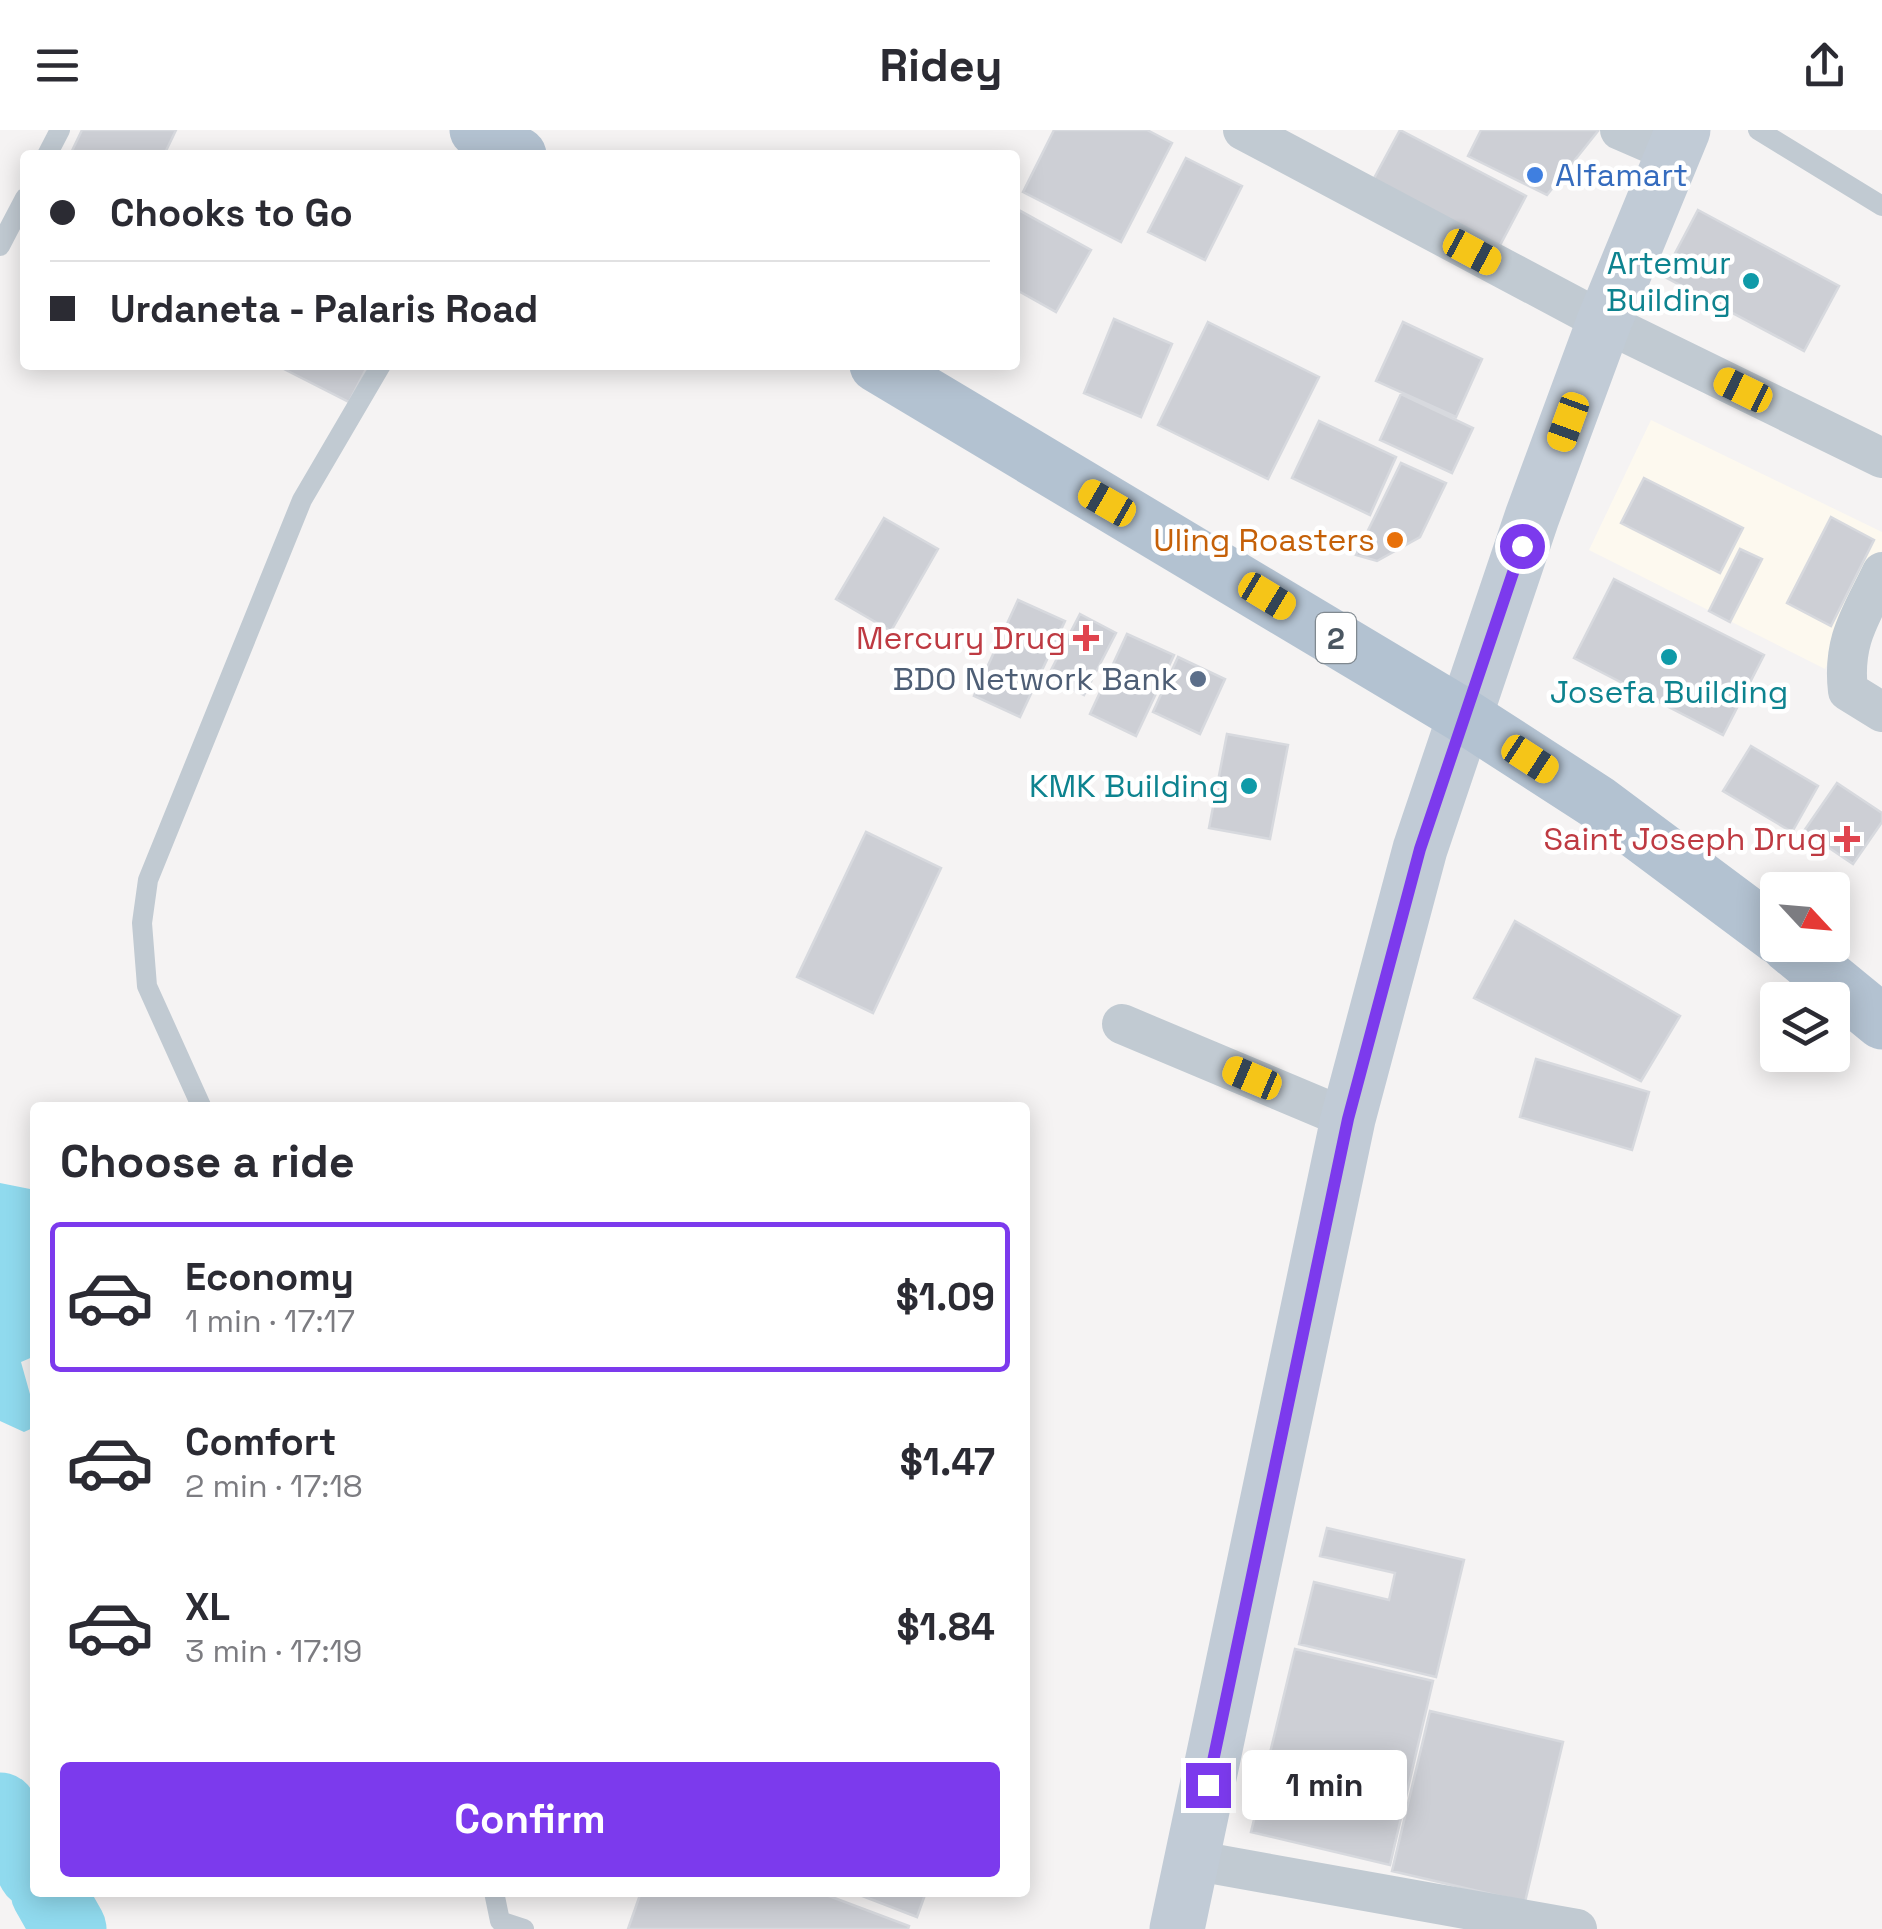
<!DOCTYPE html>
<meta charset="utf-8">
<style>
body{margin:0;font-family:"Space Grotesk",sans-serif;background:#f7f7f7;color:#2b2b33;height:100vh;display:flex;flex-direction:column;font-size:38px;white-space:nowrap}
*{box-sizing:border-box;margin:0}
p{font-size:32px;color:#7c7c81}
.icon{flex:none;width:55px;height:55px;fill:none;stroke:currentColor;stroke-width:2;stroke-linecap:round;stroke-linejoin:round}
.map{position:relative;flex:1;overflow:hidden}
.sheet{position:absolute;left:30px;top:972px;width:1000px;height:795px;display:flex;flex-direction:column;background:#fff;border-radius:10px;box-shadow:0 5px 25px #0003}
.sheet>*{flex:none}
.banner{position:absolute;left:20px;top:20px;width:1000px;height:220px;border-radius:10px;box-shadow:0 5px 25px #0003;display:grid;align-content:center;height:220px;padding:0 30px;background:#fff}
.needle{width:65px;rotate:116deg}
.controls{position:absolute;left:1760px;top:742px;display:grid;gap:20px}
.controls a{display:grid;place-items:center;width:90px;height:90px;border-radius:10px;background:#fff;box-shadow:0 5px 25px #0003;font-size:50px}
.end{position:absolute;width:45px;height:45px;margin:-22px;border:12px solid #7c3aed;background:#fff;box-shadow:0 0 0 5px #fff}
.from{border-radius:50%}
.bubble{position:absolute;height:70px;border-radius:10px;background:#fff;box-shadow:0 5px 25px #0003;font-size:32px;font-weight:700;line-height:70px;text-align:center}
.car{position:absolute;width:30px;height:60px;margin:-30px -15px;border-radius:12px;box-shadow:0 0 8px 2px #0007;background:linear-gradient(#f5c518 24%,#345 0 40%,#f5c518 0 76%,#345 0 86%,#f5c518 0)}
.banner b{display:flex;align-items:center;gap:35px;height:95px;font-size:38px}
.banner b+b{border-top:2px solid #e1e1e2}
.banner i{width:25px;height:25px;background:#2b2b33}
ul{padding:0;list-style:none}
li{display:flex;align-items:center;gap:30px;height:150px;margin:0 20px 15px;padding:0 10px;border:5px solid transparent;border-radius:10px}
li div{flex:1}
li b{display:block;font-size:38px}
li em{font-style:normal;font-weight:700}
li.on{border-color:#7c3aed}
li>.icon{width:90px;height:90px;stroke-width:1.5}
h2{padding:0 30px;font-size:45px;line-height:120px}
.button{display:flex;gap:20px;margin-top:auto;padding:20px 30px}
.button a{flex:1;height:115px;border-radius:10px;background:#7c3aed;color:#fff;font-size:40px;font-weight:700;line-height:115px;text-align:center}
header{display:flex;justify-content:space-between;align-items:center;height:130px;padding:0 30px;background:#fff;font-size:45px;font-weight:700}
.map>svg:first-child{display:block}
.commercial{fill:#fdf9ef}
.water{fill:#90daee}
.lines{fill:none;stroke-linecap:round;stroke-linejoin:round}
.river{stroke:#90daee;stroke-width:75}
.building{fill:#cdcfd5;stroke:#d7d9de;stroke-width:2.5}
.lane{stroke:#c1cad2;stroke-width:20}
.street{stroke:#c1cad2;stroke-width:40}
.secondary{stroke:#c1cbd6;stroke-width:55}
.primary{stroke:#b3c2d1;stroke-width:55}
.route{stroke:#7c3aed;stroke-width:12}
.shop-dot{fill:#3f7fe0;stroke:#fff;stroke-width:4}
.culture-dot{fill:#0f9aa8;stroke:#fff;stroke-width:4}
.food-dot{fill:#e8710a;stroke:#fff;stroke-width:4}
.health-dot{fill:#e0444e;stroke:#fff;stroke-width:4}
.service-dot{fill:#5c6f8a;stroke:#fff;stroke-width:4}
.labels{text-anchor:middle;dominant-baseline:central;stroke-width:9;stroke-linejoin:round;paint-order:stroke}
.shield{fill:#fff;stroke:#808990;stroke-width:2.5}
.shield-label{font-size:30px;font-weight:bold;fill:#4a5661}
.shop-label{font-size:32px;fill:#366cbe;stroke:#fff;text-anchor:start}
.culture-label{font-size:32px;fill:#0d838f;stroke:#fff;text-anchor:end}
.food-label{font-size:32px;fill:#c56008;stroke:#fff;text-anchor:end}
.health-label{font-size:32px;fill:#be3a42;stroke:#fff;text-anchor:end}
.service-label{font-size:32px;fill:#4e5e75;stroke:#fff;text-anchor:end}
</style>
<header><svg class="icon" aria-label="menu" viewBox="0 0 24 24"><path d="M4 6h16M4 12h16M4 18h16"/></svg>Ridey<svg class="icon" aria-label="share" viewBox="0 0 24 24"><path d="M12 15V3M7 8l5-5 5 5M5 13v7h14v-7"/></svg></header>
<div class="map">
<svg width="1882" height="1799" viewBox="0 0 1882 1799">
<rect width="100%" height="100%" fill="#f5f3f3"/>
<!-- commercial -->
<path class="commercial" d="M1651,290L1882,402V420L1825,539L1589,420Z"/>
<!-- water -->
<path class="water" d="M0,1053L35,1060V1226L21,1232L35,1282V1297L24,1302L0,1291Z"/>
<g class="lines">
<!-- river -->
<path class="river" d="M0,1680L35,1741
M48,1762L69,1799"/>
</g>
<!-- building -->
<path class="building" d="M82,0H176L164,25H70Z
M1054,0H1147L1172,13L1121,112L1023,62Z
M1400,0L1526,66L1498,119L1372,52Z
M1481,0H1596L1598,1L1547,65L1468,26Z
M1186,28L1242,56L1205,130L1148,102Z
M1015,78L1091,120L1056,182L1015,159Z
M1698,80L1839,156L1804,221L1663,146Z
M1114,189L1172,214L1141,287L1084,263Z
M1208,192L1319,247L1268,349L1158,295Z
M1403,192L1482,229L1456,287L1376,251Z
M276,235H368L349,272Z
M1401,264L1473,298L1452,343L1380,310Z
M1319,291L1396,327L1370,385L1292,348Z
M1401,333L1446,353L1420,407L1377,431L1356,425Z
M1644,348L1743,398L1720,443L1621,393Z
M1831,387L1874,410L1831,496L1787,473Z
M884,388L938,419L891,501L836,469Z
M1740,419L1762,429L1730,492L1709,481Z
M1614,449L1764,525L1723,605L1574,528Z
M1018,470L1065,491L1020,587L974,566Z
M1080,484L1116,503L1084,565L1048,546Z
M1127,504L1174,525L1136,606L1090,584Z
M1178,527L1225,549L1200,604L1153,582Z
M1227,604L1288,615L1270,709L1209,698Z
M1751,616L1818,656L1792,702L1723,661Z
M1837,653L1882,683V692L1853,734L1804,701Z
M866,702L941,738L873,883L797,847Z
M1515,791L1680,886L1641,951L1474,868Z
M1536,929L1649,962L1632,1020L1520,987Z
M1327,1398L1464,1430L1436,1547L1299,1514L1314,1452L1389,1470L1395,1443L1320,1426Z
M1295,1519L1433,1551L1390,1735L1251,1702Z
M1430,1581L1563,1612L1525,1772L1392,1741Z
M641,1762H831L829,1766L909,1796L908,1799H628Z
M852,1762H926L917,1787Z"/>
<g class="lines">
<!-- lane -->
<path class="lane" d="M1758,0L1882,76
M47,25L60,0
M0,116L25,68
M202,978L147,856L142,793L148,750L302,370L381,235
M494,1762L500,1791L524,1799"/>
<!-- street -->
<path class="street" d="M1243,0L1604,192L1882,328
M1620,0L1673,23
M1882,442C1861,486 1842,510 1848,561L1882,582
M1122,894L1348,989
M1192,1730L1577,1799"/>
<!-- secondary -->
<path class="secondary" d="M1177,1799L1348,989L1420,719L1532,387L1604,192L1683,0"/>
<!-- primary -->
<path class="primary" d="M477,0L519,25
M877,235L1464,586L1597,672L1778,807
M1788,815L1882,892"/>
</g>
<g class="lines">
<!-- route -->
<path class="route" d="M1208,1655L1348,989L1420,719L1522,416"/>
</g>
<!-- markers -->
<circle class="shop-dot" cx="1535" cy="45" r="10"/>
<g class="culture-dot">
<circle cx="1751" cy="151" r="10"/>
<circle cx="1669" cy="527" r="10"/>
<circle cx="1249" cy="656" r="10"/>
</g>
<circle class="food-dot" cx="1395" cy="410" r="10"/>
<g class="health-dot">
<path d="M1081 493h10v10h10v10h-10v10h-10v-10h-10v-10h10z"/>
<path d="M1842 694h10v10h10v10h-10v10h-10v-10h-10v-10h10z"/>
</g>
<circle class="service-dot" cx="1198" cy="549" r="10"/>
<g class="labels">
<!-- shield labels -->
<rect class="shield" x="1316" y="483" width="40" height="50" rx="8"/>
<g class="shield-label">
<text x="1336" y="508">2</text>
</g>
<!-- shop labels -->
<g class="shop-label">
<text x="1555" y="45">Alfamart</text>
</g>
<!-- culture labels -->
<g class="culture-label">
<text x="1731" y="133">Artemur<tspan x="1731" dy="37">Building</tspan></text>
<text x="1669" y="562" text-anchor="middle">Josefa Building</text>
<text x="1229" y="656">KMK Building</text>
</g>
<!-- food labels -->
<g class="food-label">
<text x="1375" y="410">Uling Roasters</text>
</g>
<!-- health labels -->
<g class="health-label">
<text x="1066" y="508">Mercury Drug</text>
<text x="1827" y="709">Saint Joseph Drug</text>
</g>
<!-- service labels -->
<g class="service-label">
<text x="1178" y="549">BDO Network Bank</text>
</g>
</g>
</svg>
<div class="controls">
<a><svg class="needle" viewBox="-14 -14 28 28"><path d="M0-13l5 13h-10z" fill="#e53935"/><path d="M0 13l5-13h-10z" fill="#7c7c81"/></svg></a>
<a><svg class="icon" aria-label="layers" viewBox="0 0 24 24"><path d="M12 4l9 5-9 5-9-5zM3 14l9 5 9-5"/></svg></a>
</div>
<i class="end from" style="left:1522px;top:416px"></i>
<i class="end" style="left:1208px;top:1655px"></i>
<div class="bubble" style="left:1242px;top:1620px;width:165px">1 min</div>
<i class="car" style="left:1472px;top:122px;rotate:118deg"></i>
<i class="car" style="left:1743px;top:260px;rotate:296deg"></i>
<i class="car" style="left:1568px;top:292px;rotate:200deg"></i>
<i class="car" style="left:1107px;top:373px;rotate:300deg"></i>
<i class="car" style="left:1267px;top:466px;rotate:121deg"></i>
<i class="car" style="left:1530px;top:629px;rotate:123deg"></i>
<i class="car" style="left:1252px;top:948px;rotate:293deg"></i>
<div class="banner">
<b><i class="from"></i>Chooks to Go</b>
<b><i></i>Urdaneta - Palaris Road</b>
</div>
<section class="sheet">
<h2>Choose a ride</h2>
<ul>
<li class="on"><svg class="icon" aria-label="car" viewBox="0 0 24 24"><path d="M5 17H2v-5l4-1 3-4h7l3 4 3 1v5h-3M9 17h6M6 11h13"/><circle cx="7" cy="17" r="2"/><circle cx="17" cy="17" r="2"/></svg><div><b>Economy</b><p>1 min · 17:17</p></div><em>$1.09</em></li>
<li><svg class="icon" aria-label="car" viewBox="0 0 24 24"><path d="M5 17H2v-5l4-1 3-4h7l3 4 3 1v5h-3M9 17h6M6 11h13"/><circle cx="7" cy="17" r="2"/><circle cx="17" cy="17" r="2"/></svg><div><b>Comfort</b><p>2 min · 17:18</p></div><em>$1.47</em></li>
<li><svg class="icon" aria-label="car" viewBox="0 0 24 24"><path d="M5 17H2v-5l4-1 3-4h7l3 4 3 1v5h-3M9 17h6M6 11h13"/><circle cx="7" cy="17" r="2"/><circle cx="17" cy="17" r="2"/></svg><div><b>XL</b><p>3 min · 17:19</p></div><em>$1.84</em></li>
</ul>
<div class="button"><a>Confirm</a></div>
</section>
</div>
